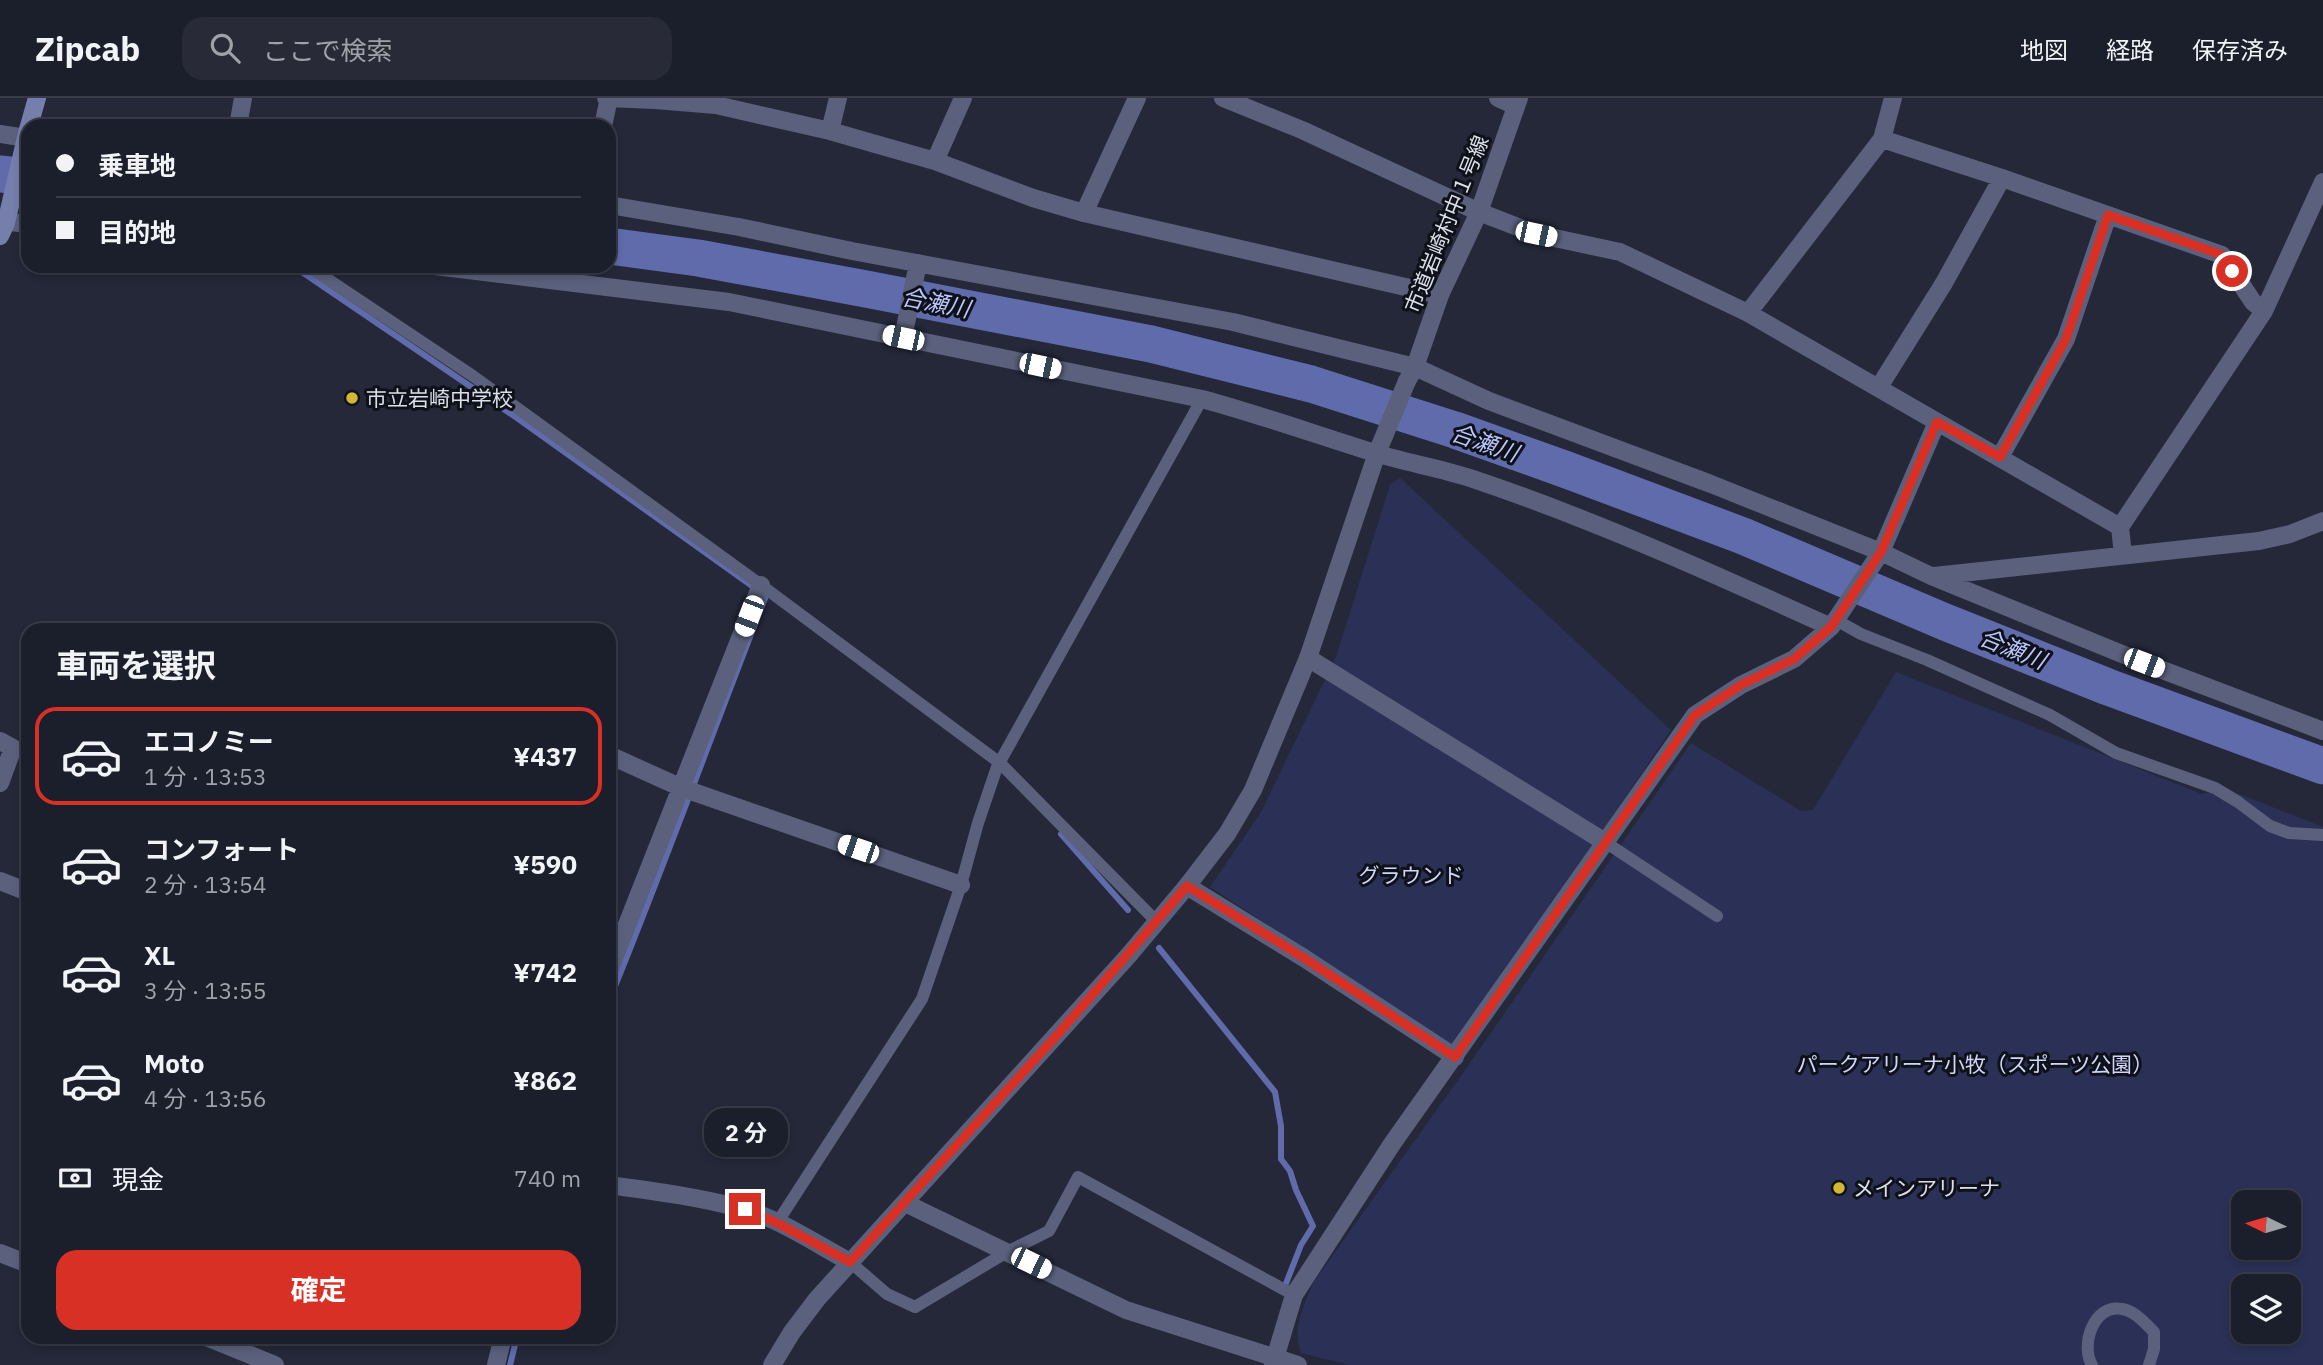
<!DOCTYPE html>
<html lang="ja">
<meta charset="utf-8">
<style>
body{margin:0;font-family:"IBM Plex Sans","Noto Sans JP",sans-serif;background:#282b37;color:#f1f3f6;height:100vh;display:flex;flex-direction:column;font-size:26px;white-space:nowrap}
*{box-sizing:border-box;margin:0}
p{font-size:23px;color:#a0a2a9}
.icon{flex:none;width:38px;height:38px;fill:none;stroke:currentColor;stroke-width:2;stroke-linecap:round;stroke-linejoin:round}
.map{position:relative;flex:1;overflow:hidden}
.details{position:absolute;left:21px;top:525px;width:595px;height:721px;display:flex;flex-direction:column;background:#1b1e2b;border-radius:21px;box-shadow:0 4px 10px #0003,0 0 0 2px #393c47}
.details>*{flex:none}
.hud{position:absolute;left:21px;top:21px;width:595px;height:154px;border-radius:21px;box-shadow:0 4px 10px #0003,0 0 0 2px #393c47;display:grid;align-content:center;height:154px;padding:0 35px;background:#1b1e2b}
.needle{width:46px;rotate:275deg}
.tools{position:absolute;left:2231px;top:1092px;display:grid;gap:14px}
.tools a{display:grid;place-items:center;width:70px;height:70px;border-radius:14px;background:#1b1e2b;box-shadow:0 4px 10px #0003,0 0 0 2px #393c47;font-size:35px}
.end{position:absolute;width:32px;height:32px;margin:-16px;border:9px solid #d93025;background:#fff;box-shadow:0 0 0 4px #fff}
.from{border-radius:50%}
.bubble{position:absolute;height:49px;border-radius:21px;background:#1b1e2b;box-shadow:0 4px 10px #0003,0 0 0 2px #393c47;font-size:23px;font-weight:700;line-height:49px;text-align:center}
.car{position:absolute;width:21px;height:42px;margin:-21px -10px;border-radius:9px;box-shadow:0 0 5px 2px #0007;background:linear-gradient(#fff 24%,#345 0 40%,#fff 0 76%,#345 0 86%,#fff 0)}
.hud b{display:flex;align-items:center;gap:24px;height:66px;font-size:26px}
.hud b+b{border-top:2px solid #393c47}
.hud i{width:18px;height:18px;background:#f1f3f6}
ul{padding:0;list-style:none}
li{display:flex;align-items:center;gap:21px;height:98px;margin:0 14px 10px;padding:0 21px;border:4px solid transparent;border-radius:21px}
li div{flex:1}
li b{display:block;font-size:26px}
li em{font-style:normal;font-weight:700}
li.on{border-color:#d93025}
li>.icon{width:63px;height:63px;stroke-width:1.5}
h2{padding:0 35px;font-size:32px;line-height:84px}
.pay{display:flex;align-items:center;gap:18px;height:77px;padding:0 35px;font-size:26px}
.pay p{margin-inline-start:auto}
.cta{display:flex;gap:14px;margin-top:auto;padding:14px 35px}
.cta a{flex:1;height:80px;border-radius:21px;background:#d93025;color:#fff;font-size:28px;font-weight:700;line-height:80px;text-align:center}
header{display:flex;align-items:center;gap:42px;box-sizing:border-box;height:98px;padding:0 35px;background:#1b1e2b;border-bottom:2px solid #393c47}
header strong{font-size:33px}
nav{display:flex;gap:38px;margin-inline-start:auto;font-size:24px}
.search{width:490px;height:63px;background:#282b37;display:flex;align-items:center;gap:18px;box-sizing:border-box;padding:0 24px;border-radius:21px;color:#a0a2a9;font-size:26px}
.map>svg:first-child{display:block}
.green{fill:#2b3156;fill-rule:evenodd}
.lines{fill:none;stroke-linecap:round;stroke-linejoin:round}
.stream{stroke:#606bab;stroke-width:6}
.river{stroke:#606bab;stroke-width:37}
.service{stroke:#5b617c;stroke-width:12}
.minor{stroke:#5b617c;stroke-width:18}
.tertiary{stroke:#5b617c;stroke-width:18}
.secondary{stroke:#767fac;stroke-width:18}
.route{stroke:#d93025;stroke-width:9}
.poi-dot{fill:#d4b635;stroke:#0f1119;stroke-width:2.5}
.labels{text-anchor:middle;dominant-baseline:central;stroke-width:6;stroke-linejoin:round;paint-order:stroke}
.street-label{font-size:21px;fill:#dcdfea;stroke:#0f1119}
.poi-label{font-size:21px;fill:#dcdfea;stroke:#0f1119;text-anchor:start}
.park-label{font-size:21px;fill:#ced6fb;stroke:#0f1119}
.water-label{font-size:23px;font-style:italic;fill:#bbc7fe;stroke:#0f1119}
</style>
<header>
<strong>Zipcab</strong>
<div class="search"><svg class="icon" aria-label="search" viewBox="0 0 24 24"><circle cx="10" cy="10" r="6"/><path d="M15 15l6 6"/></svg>ここで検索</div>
<nav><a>地図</a><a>経路</a><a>保存済み</a></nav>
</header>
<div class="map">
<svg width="2323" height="1267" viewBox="0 0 2323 1267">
<rect width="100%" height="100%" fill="#242839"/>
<!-- green -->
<path class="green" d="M1400,380L1671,632L1605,729L1452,947L1210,789L1261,714L1336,559L1390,387Z
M1896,574L2202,696L2227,691L2323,729V1267H1350L1301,1255C1291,1230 1304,1208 1313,1185L1468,968L1691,645L1801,713L1813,712ZM2244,1104H2289V1150H2244ZM2244,1188H2289V1234H2244Z"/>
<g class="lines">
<!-- stream -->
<path class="stream" d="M293,168L517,320L766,498C713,633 664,769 609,903
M1061,736L1128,812
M1159,850L1275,994L1281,1028V1061L1290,1073L1296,1092L1313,1128L1301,1147L1285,1188
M510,1267L517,1239"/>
<!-- river -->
<path class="river" d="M0,76L28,79
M609,148L698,160L866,191L1151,246L1311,286L1455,332L1567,372L1743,438L1945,524L2108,589L2323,668"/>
<!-- service -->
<path class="service" d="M308,168L473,278L761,487L1000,665L1157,824
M1836,522L1861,536L1927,562L2050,617L2116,655L2215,690L2238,704L2270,728L2289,735L2323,737
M1605,744L1717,818
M777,1125L922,901L961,787L978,725L997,669L1202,301
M850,1164L887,1196L915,1209L1007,1154L1049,1133L1078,1079L1294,1197
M2092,1267C2080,1247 2094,1205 2122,1211C2135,1213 2145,1225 2154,1234V1251L2149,1267"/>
<!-- minor -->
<path class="minor" d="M606,0L655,2L716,7L830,33L935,63L1033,100L1084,115L1440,197
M1223,0L1302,32L1479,114L1536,136L1620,154L1748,215L2120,429
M1498,0L1516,8
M238,28L243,0
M603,28L609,0
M830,33L838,0
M0,36L26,40
M1882,41L2002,80L2222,157L2253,204L2264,213
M935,63L963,0
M609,107L739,129L852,153L1233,224L1415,269L1489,303L1711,386L1881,454L1931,478L2144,565L2323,633
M1084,115L1137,0
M0,123L28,126
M435,168L729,204L1202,301C1261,317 1317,337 1375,355C1407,365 1441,370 1473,381C1595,422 1714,476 1831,529
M1748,215L1882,41L1893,0
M903,240L918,165
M1879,289L1944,185L2002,80
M1377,355L1407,283
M2000,359L2066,241L2108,117
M2123,457L2120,429L2264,213L2323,84
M1934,478L2259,443L2290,436L2323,423
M1308,560L1605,744
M0,643L13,650L0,685
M609,657L682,690L961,787
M0,783L28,794
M1187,788L1304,860L1455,959
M609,872L761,487
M609,1087C653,1093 699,1099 743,1111C780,1121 816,1146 850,1164
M0,1155L28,1166
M206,1239L275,1267
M496,1267L503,1239
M1273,1267L1294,1197L1392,1046L1695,617L1741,587L1794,561L1831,529L1881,454L1937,324"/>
<!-- tertiary -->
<path class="tertiary" d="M1407,283L1415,269L1440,197L1479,114L1519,0
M905,1105L1126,1212L1298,1267
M772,1267L792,1234L817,1201L1128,858L1187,788L1227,736L1253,692L1308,560L1377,355"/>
<!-- secondary -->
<path class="secondary" d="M29,28L37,0
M0,138L6,125L28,31"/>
</g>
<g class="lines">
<!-- route -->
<path class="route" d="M745,1111L777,1125L850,1164L1058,936L1187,788L1304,860L1455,959L1695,617L1741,587L1794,561L1831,529L1881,454L1937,324L2000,359L2066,241L2108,117L2222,157L2232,173"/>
</g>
<!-- markers -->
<g class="poi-dot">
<circle cx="352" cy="300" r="7"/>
<circle cx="1839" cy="1090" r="7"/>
</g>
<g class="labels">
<!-- street labels -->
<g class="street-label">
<text transform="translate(1446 126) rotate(-68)">市道岩崎村中１号線</text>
</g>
<!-- poi labels -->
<g class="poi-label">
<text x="366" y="300">市立岩崎中学校</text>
<text x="1853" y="1090">メインアリーナ</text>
</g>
<!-- park labels -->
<g class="park-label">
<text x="1411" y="777">グラウンド</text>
<text x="1975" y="966">パークアリーナ小牧（スポーツ公園）</text>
</g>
<!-- water labels -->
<g class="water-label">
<text transform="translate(936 204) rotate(11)">合瀬川</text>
<text transform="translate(1485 344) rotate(19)">合瀬川</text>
<text transform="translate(2013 550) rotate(22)">合瀬川</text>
</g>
</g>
</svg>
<div class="tools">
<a><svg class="needle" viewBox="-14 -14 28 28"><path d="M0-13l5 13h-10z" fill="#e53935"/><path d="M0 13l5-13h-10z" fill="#a0a2a9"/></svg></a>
<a><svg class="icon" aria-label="layers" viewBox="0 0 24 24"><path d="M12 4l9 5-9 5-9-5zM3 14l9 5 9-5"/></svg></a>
</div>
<i class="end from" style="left:2232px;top:173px"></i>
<i class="end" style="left:745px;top:1111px"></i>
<div class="bubble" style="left:704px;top:1010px;width:84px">2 分</div>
<i class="car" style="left:1536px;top:136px;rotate:102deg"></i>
<i class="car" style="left:903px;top:240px;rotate:282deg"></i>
<i class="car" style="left:1040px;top:268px;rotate:102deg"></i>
<i class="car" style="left:749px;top:518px;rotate:201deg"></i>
<i class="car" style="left:2144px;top:565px;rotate:111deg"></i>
<i class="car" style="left:858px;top:751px;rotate:289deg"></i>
<i class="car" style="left:1031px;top:1165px;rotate:116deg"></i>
<div class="hud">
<b><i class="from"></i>乗車地</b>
<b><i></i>目的地</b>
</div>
<section class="details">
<h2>車両を選択</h2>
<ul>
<li class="on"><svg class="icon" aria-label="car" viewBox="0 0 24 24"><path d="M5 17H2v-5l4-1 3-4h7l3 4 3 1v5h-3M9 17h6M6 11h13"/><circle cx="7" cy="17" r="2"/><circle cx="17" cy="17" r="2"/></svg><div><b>エコノミー</b><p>1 分 · 13:53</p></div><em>¥437</em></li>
<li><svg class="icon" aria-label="car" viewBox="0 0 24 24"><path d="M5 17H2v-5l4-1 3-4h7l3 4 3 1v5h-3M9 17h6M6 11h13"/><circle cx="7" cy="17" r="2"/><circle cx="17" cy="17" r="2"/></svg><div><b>コンフォート</b><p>2 分 · 13:54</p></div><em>¥590</em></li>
<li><svg class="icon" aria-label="car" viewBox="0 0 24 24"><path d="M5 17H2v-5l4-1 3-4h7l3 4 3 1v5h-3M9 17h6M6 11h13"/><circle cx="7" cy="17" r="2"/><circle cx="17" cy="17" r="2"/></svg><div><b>XL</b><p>3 分 · 13:55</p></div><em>¥742</em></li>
<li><svg class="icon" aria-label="car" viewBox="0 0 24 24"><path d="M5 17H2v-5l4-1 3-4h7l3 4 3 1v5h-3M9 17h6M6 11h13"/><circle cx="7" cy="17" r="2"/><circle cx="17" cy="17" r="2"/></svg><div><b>Moto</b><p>4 分 · 13:56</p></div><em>¥862</em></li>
</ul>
<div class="pay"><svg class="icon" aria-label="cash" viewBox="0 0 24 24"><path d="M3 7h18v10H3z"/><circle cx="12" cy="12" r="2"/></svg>現金<p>740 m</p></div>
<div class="cta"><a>確定</a></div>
</section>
</div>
